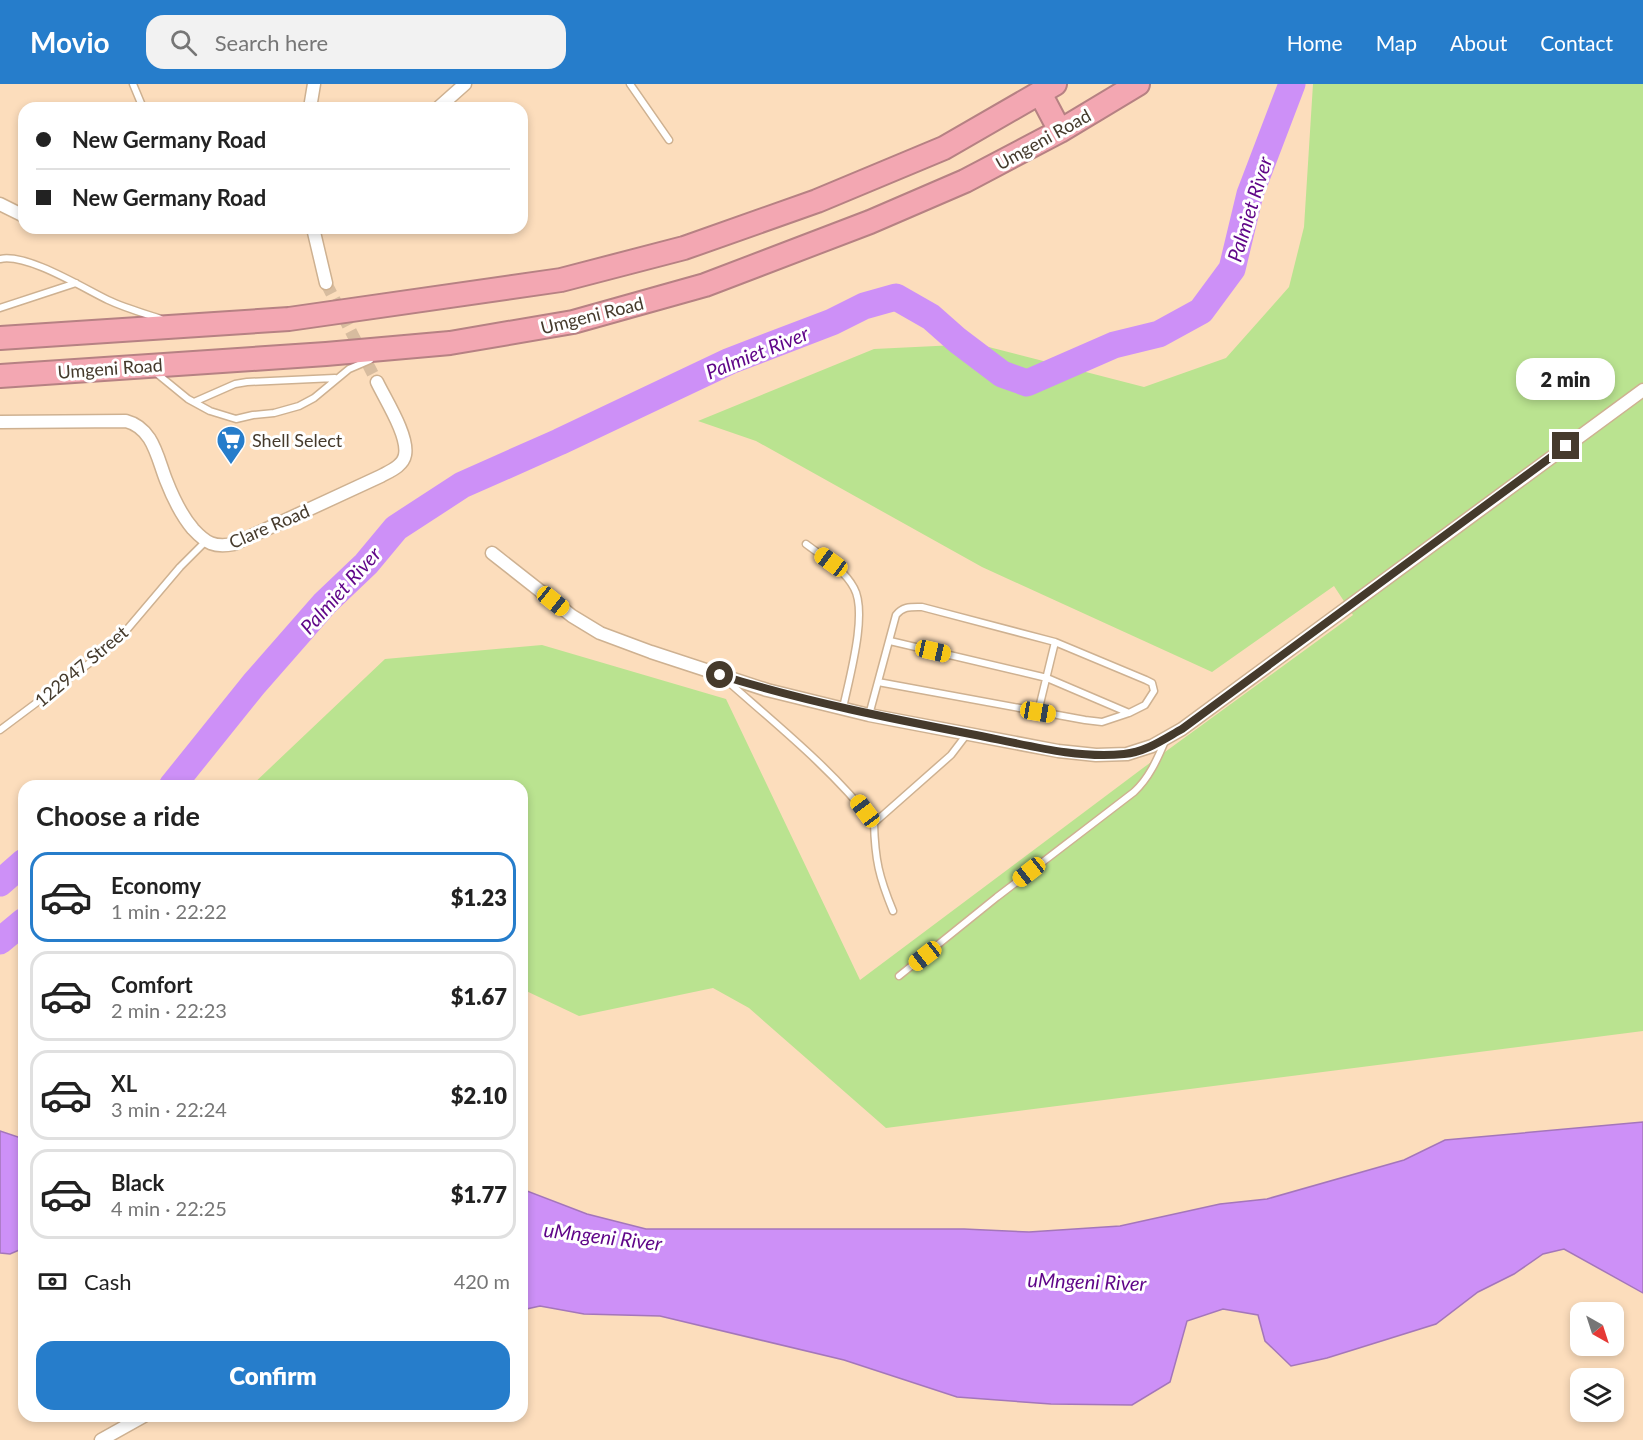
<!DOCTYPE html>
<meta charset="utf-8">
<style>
body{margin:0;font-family:Lato,sans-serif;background:#f2f2f2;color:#222;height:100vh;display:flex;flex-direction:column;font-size:22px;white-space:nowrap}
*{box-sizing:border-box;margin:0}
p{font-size:20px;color:#767676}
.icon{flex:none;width:33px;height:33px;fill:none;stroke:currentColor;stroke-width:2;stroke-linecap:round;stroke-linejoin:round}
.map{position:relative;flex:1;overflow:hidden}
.drawer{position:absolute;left:18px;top:696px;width:510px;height:642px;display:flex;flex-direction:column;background:#fff;border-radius:18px;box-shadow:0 3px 9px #0003}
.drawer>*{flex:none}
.guide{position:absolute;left:18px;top:18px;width:510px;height:132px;border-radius:18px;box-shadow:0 3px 9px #0003;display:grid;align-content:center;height:132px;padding:0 18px;background:#fff}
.needle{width:39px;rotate:141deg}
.fabs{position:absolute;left:1570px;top:1218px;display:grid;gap:12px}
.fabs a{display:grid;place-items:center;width:54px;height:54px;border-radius:12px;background:#fff;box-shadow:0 3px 9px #0003;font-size:30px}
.end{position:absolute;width:27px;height:27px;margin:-14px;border:8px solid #453a2c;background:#fff;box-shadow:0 0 0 3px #fff}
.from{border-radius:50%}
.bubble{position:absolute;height:42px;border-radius:18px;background:#fff;box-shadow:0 3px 9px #0003;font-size:20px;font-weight:800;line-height:42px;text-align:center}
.car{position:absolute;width:18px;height:36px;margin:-18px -9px;border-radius:8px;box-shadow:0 0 4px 2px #0007;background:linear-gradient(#f5c518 24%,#345 0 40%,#f5c518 0 76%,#345 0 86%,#f5c518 0)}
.guide b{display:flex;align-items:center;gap:21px;height:57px;font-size:22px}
.guide b+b{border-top:2px solid #e0e0e0}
.guide i{width:15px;height:15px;background:#222}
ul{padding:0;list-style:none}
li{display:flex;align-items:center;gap:18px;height:90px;margin:0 12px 9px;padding:0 6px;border:3px solid #e0e0e0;border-radius:18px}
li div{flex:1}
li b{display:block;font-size:22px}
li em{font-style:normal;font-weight:800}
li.selected{border-color:#267dcb}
li>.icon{width:54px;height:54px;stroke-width:1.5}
h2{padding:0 18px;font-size:27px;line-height:72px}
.pay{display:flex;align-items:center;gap:15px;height:66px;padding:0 18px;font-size:22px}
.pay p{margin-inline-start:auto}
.button{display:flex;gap:12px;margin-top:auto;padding:12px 18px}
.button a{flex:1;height:69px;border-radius:18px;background:#267dcb;color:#fff;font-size:24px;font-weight:800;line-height:69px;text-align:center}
header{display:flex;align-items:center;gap:36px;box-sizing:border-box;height:84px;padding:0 30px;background:#267dcb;color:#fff}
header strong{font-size:28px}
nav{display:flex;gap:33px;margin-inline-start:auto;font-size:21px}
.search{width:420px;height:54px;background:#f2f2f2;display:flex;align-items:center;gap:15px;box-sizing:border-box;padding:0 21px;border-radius:18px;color:#767676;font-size:22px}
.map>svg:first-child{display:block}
.green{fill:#bae390}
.water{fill:#cd90f7;stroke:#a476ba;stroke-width:1.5}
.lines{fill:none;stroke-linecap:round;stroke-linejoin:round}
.river{stroke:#cd90f7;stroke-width:27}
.minor-tunnel{stroke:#d7bc9f;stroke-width:12;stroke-dasharray:12 6;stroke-linecap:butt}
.service-casing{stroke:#ceb191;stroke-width:9}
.minor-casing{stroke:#ceb191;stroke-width:15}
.motorway-casing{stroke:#b68183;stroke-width:26}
.service{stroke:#fff;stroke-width:6}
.minor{stroke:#fff;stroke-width:12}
.motorway{stroke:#f3a7b2;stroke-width:22}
.route{stroke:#453a2c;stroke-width:8}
.labels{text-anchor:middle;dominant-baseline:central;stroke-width:6;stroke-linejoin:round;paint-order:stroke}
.street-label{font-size:18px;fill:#453a2c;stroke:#fff}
.poi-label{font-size:18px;fill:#453a2c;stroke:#fff;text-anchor:start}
.water-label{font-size:20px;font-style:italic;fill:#5f0588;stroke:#fff}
</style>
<header>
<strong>Movio</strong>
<div class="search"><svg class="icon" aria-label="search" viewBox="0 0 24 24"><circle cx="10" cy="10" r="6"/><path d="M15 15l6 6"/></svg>Search here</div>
<nav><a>Home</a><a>Map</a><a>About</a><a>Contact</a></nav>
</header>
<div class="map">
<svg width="1643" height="1356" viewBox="0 0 1643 1356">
<rect width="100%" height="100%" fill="#fcddbc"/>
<!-- green -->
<path class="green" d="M1313,0H1643V947L886,1044L749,924L713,904L579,932L522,905V702H251L385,575L542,561L726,615L860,896L1143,684L1353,531L1334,502L1212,588L982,483L756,357L698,337L874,265L977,260L1144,303L1226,274L1289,203L1304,143Z"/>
<!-- water -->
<path class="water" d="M1643,1038V1209L1564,1165L1543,1170L1514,1190L1478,1208L1436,1240L1327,1274L1291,1282L1265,1257L1258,1231L1223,1225L1187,1237L1170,1298L1132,1321L1051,1320L957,1313L844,1276L660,1232L584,1230L540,1222L522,1226V1105L587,1130L646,1145H964L1029,1148L1120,1142L1220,1120L1267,1115L1404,1076L1445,1056Z
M0,1047L24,1055V1164L10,1170L0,1169Z"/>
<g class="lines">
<!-- river -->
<path class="river" d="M172,702L254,600L325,519L366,480L396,444L462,401L559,358L730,277L832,238L864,222L896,213L931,233L957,256L1002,290L1027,299L1114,261L1159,250L1201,227L1232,185L1250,110L1292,0
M0,799L24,778
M0,857L24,837"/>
<!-- minor-tunnel -->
<path class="minor-tunnel" d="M326,199L377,298"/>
<!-- service casing -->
<g class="service-casing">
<path id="service" d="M133,0L143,24
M630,0L669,56
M0,175C27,169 83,204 108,216C125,224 143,229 161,235
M0,224L76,199
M155,288L188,315L210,327L236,335L253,331L274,329L299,322L314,314L349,285L370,276
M194,318L235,300L247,298L335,294
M806,460C823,473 844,485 854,504C868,529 849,595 843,624
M726,596C777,641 832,685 874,739
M878,598L1085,636L1102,638L1129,629
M1038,628L1055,558
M869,631L896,531C903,522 911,523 922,523L1055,558L1146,596L1152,599L1154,607L1145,621L1129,629L1047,594L890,557
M0,646L99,572L124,549L180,483L205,458
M893,827C879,793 875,776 874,739L951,671L967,650
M899,892L997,813L1134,708C1149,694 1157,676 1165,657"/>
</g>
<!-- minor casing -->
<g class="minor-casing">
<path id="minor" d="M310,24L314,0
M438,24L465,0
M0,120L24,132
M313,144L326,199
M0,338L126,337C153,344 157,373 166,396C173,414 181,431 193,445C206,459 214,464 234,460L381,392C390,387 403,382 405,371C409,352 385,315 377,298
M492,469L572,532L600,549L651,568L767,606L869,631L1058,667L1096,671L1127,670L1152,662L1182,645L1643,306
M101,1356L144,1332"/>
</g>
<!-- motorway casing -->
<g class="motorway-casing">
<path id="motorway" d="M1040,9L1060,47
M0,254L289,235L561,196L684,164L817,117L944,64L1055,0
M0,292L326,270L450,259L573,238L705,201L870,138L965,97L1060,47L1138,0"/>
</g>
<!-- service -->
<use href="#service" class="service"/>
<!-- minor -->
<use href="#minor" class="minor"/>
<!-- motorway -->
<use href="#motorway" class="motorway"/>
</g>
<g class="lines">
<!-- route -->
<path class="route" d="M720,591C806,618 893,635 981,652C1027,661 1077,675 1124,670C1146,668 1164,655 1182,645L1566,362"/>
</g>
<!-- icons -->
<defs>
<g id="supermarket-pin" transform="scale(1.5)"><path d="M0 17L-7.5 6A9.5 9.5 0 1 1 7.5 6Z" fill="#267dcb" stroke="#fff"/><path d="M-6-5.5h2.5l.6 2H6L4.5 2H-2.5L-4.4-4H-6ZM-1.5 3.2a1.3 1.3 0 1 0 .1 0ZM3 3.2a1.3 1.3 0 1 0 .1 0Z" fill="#fff"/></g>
</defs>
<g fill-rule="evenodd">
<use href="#supermarket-pin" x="231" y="356"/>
</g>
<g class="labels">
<!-- street labels -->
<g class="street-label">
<text transform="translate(1043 55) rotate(-29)">Umgeni Road</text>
<text transform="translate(592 231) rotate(-14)">Umgeni Road</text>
<text transform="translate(110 284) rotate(-4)">Umgeni Road</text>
<text transform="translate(269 442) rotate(-23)">Clare Road</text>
<text transform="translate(81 582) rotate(-40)">122947 Street</text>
</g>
<!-- poi labels -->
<g class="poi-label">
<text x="252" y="356">Shell Select</text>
</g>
<!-- water labels -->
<g class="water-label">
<text transform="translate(1249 125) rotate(-73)">Palmiet River</text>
<text transform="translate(757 268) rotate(-22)">Palmiet River</text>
<text transform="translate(340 506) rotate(-48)">Palmiet River</text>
<text transform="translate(603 1152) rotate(7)">uMngeni River</text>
<text transform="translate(1087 1197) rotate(2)">uMngeni River</text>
</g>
</g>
</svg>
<div class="fabs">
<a><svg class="needle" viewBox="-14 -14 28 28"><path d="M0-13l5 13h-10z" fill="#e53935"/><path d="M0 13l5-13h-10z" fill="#767676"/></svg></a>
<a><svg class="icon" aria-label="layers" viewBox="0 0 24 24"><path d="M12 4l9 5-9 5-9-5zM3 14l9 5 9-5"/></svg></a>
</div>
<i class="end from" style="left:720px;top:591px"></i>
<i class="end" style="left:1566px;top:362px"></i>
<div class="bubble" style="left:1516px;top:274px;width:99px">2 min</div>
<i class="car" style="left:831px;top:478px;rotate:306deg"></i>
<i class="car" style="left:553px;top:517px;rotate:129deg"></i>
<i class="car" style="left:933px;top:567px;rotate:103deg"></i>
<i class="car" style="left:1038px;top:628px;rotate:100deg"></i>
<i class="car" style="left:865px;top:727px;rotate:323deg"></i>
<i class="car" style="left:1029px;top:788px;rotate:232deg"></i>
<i class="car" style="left:925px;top:872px;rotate:232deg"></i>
<div class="guide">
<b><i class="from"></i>New Germany Road</b>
<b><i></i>New Germany Road</b>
</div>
<section class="drawer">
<h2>Choose a ride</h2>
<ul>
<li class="selected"><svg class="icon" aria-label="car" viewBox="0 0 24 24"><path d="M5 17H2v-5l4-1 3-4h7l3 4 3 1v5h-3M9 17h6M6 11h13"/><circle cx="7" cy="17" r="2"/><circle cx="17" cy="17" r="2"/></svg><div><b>Economy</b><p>1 min · 22:22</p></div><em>$1.23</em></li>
<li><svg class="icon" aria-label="car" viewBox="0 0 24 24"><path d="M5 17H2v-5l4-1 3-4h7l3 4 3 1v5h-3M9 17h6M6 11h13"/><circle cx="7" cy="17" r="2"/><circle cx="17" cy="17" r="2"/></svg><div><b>Comfort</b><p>2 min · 22:23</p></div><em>$1.67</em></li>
<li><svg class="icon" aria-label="car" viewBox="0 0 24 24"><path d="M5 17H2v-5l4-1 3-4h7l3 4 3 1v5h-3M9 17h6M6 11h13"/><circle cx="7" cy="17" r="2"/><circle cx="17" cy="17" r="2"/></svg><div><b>XL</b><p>3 min · 22:24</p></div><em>$2.10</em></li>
<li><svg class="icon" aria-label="car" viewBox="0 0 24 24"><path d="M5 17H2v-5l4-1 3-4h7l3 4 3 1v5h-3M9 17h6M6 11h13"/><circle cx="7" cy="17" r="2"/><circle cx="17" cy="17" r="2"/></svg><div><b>Black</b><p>4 min · 22:25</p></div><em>$1.77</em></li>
</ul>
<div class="pay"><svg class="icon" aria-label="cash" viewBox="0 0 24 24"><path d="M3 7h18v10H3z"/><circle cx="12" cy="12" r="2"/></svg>Cash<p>420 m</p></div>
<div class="button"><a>Confirm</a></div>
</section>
</div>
